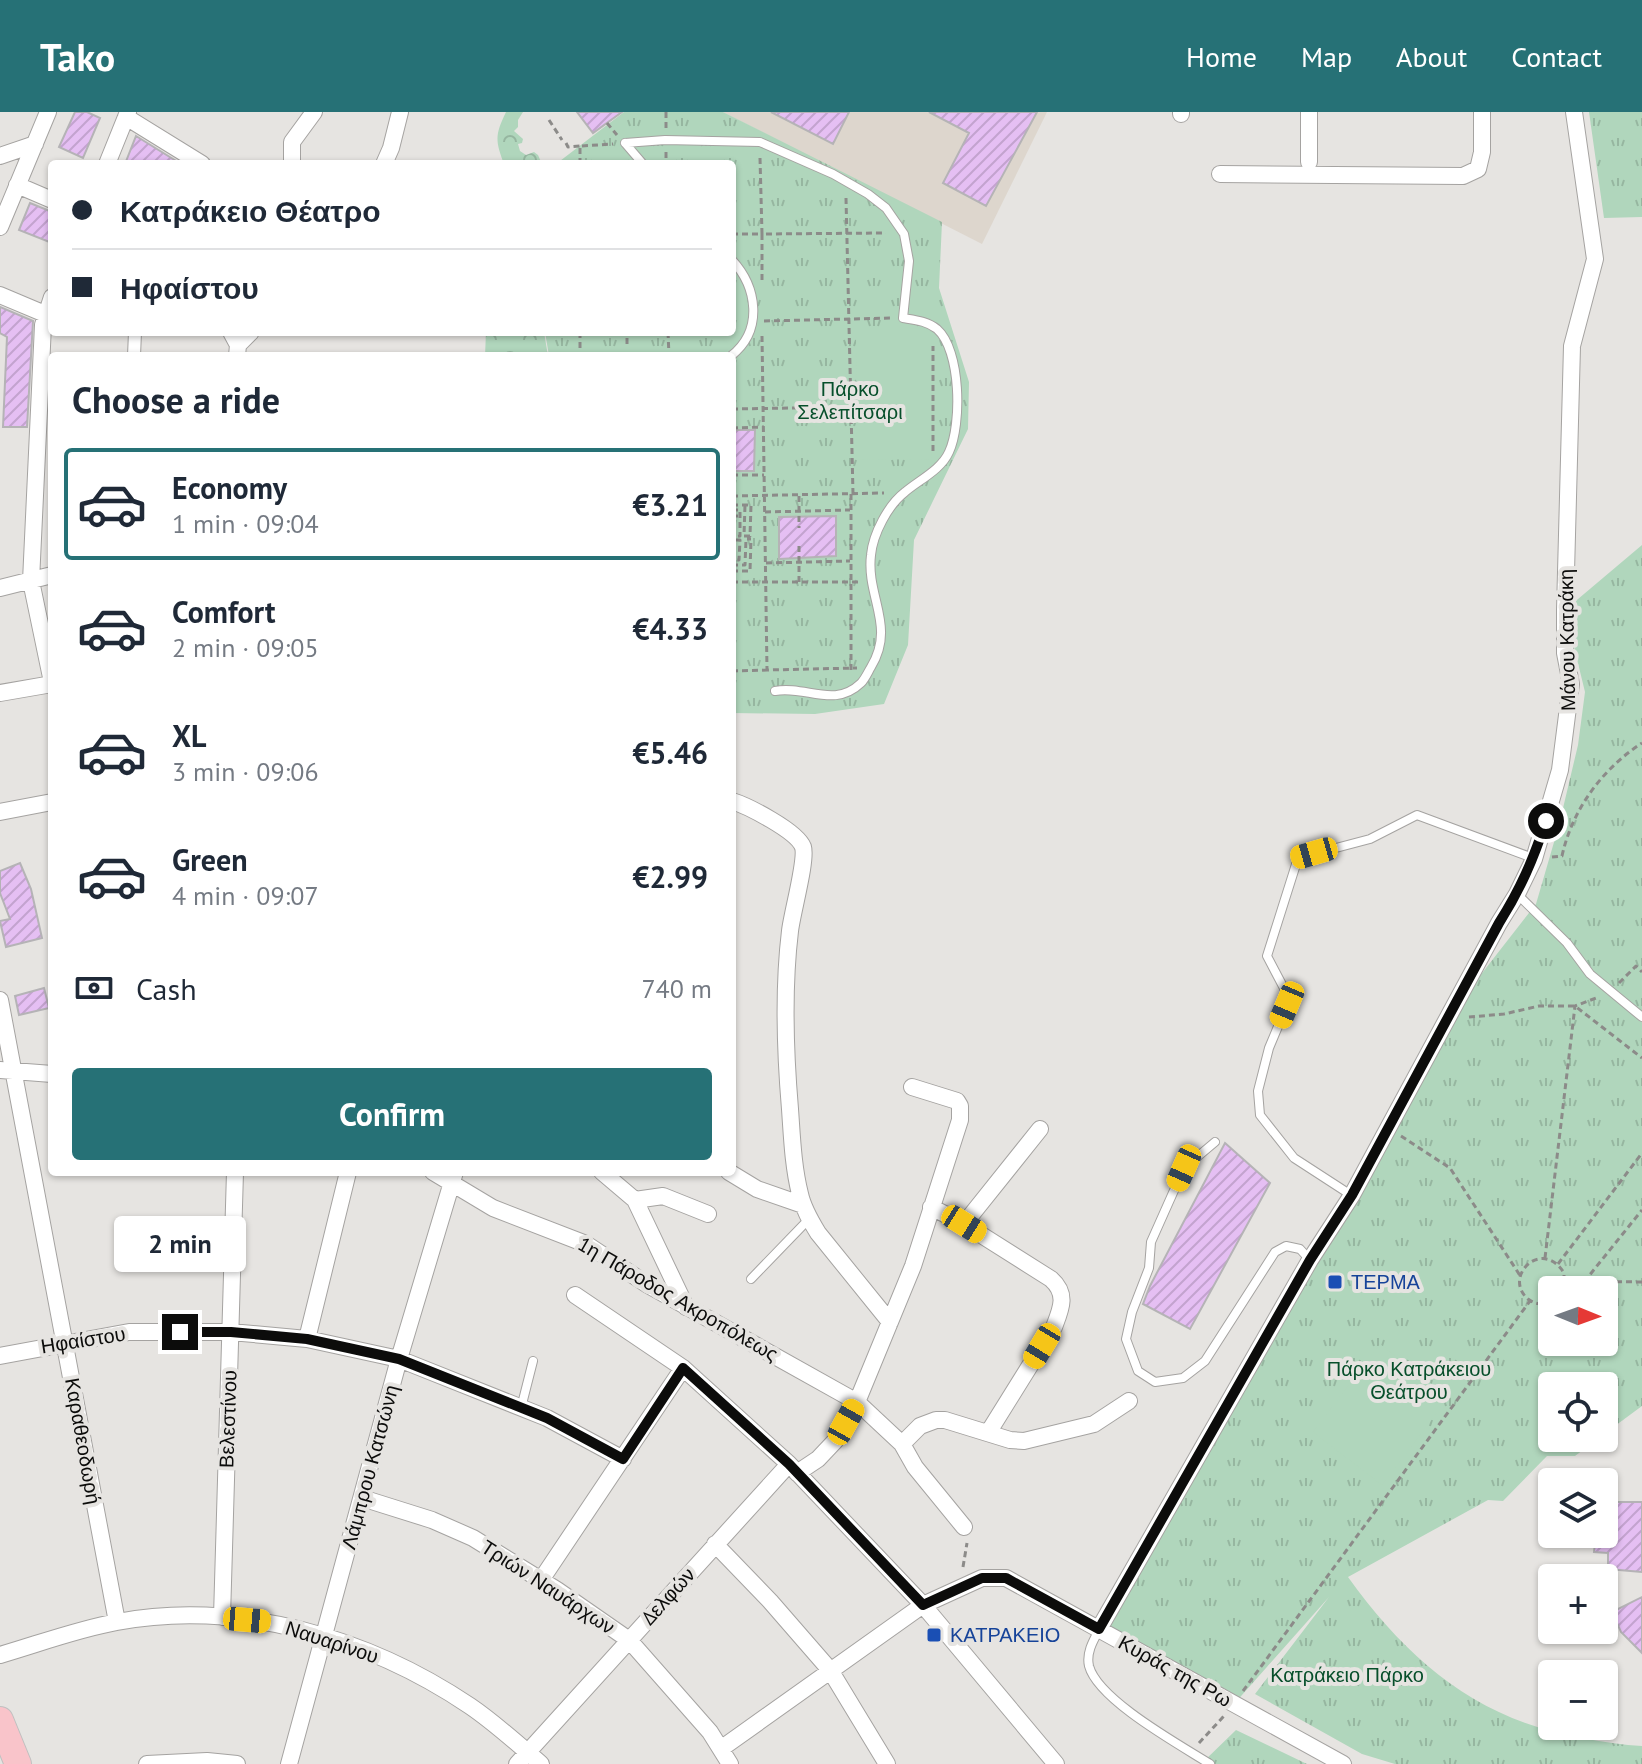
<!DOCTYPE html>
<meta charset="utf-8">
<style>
body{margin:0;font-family:"PT Sans",sans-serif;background:#f2f2f3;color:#1f2937;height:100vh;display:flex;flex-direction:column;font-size:30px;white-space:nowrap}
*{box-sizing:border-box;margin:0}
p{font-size:26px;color:#747a83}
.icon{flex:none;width:44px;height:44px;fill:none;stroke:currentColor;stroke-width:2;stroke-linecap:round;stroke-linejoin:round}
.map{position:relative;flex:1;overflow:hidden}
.sheet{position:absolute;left:48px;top:240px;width:688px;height:824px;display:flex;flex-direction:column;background:#fff;border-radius:8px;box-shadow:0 2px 6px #0004}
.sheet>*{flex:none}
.guide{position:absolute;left:48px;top:48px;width:688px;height:176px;border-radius:8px;box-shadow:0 2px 6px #0004;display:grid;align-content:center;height:176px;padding:0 24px;background:#fff}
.needle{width:52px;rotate:91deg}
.fabs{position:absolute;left:1538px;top:1164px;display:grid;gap:16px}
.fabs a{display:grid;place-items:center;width:80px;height:80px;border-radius:8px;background:#fff;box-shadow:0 2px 6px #0004;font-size:40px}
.end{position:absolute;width:36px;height:36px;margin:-18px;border:10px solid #0c0c0b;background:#fff;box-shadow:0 0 0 4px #fff}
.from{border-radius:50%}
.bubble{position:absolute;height:56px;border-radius:8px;background:#fff;box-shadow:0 2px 6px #0004;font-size:26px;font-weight:700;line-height:56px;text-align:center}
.car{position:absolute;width:24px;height:48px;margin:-24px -12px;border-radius:10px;box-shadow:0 0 6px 2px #0007;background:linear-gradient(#f5c518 24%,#345 0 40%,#f5c518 0 76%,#345 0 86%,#f5c518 0)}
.guide b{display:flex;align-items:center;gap:28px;height:76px;font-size:30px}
.guide b+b{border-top:2px solid #e0e1e3}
.guide i{width:20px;height:20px;background:#1f2937}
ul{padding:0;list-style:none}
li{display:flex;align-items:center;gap:24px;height:112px;margin:0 16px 12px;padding:0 8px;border:4px solid transparent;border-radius:8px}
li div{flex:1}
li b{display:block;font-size:30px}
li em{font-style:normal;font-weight:700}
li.selected{border-color:#267176}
li>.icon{width:72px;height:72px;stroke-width:1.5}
h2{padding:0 24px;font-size:36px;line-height:96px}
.pay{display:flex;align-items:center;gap:20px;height:88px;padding:0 24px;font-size:30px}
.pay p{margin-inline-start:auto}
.cta{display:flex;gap:16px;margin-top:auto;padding:16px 24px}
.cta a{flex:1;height:92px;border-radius:8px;background:#267176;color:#fff;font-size:32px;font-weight:700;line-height:92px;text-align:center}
header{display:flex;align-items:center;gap:48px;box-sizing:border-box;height:112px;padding:0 40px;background:#267176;color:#fff}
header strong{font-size:38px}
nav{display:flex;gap:44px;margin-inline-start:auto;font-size:28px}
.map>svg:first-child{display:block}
.built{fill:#ddd6cd}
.grass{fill:url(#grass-tufts);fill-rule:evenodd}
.forest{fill:url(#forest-crowns)}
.pitch{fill:#b0d6bc}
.building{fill:url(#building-hatch);stroke:#b5b3b6;stroke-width:2}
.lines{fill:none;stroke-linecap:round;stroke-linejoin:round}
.service-casing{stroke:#a5a3a1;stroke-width:10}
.pedestrian-casing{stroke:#a5a3a1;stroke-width:14}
.minor-casing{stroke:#a5a3a1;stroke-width:18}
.primary-casing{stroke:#c0c0c0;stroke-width:28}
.path{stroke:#8c8b89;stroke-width:3;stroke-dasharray:6 4;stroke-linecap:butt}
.service{stroke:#fff;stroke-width:8}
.pedestrian{stroke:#fff;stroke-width:12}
.minor{stroke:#fff;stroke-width:16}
.primary{stroke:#f9c4ca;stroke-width:26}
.route{stroke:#0c0c0b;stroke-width:10}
.transit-dot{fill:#1a4fb4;stroke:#e6e4e1;stroke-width:3}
.labels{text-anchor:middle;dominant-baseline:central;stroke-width:8;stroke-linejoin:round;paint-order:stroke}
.park-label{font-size:20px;fill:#074f2b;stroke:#e6e4e1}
.street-label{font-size:20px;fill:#0c0c0b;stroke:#e6e4e1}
.transit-label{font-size:20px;fill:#164399;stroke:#e6e4e1;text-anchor:start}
</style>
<header>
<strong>Tako</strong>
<nav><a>Home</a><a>Map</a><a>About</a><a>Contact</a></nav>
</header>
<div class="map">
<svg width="1642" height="1652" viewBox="0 0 1642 1652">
<defs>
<pattern id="grass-tufts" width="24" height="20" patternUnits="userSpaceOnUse" patternTransform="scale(2)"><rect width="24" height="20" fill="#b0d6bc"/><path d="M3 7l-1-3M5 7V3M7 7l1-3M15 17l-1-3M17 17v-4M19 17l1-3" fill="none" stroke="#96b6a0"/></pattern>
<pattern id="forest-crowns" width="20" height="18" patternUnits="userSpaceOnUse" patternTransform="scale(2)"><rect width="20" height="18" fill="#b0d6bc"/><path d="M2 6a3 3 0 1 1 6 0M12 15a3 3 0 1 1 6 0" fill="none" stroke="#96b6a0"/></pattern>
<pattern id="building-hatch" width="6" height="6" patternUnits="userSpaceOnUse" patternTransform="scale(2)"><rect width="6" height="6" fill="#e5bff3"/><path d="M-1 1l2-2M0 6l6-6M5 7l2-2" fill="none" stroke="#c3a3cf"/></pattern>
</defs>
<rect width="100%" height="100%" fill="#e6e4e1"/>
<!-- built -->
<path class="built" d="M723,0H1047L982,132Z"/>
<!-- grass -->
<path class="grass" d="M624,0H723L942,110L939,176L969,270L968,317L914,428L908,533L884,592L815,602L732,601V244H549L545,220H732V52H556Z
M1589,0H1642V105L1604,106Z
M1642,433V1294L1604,1322V1274H1552V1326H1599L1575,1344H1547L1503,1389L1488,1388L1348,1465C1410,1551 1479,1609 1587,1627C1605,1630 1623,1633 1642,1634V1652H1395L1362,1642L1255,1582L1329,1485L1234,1592L1099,1517L1447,906L1536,792L1559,713L1578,633L1585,580L1565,498ZM1552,1178H1604V1230H1552Z
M1236,1618L1307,1652H1201Z"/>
<!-- forest -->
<path class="forest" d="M506,0H523L518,8V15L514,19L523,27L522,31L518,32L520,39L526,43L534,40L538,43L542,52H504C495,28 495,23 506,0Z
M486,220H544L548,244H485Z"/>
<!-- pitch -->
<path class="pitch" d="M856,224H931L932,347L857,348Z
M1380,1232L1449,1285L1382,1373L1313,1320Z"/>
<!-- building -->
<path class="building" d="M75,0H87L100,6L83,46L59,35Z
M577,0H622L593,21Z
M771,0H849L833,32Z
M929,0H1037L986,94L943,71L969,21Z
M136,24L181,52H125Z
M30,91L52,100V131L19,118Z
M0,195L33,209L27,315H3L7,225L0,221Z
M732,318H755L754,359H732Z
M836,404V444L779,447V405Z
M20,751L31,777L42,826L6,835L0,809L10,807L0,781V759Z
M44,876L49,896L19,903L15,884Z
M1225,1031L1270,1071L1190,1217L1143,1192L1150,1174Z
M1615,1390H1642V1460L1608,1457V1441L1594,1440L1596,1422H1604V1407H1613Z
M1642,1485V1541L1621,1520L1612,1500Z"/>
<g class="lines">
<!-- service casing -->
<g class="service-casing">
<path id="service" d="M625,31L665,28L760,30L833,62L868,82L886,96L904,122L909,149L903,206C915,208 927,209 937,217C961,238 962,312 949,340C941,358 919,368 905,380C888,393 873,422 871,443C866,485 896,514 871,555C868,560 865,567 861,571C834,597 806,573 775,579
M625,31L643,52
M731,244C764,218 757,175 732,148
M1517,782L1567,831L1590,862L1642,905
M1215,1030L1184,1056L1151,1130L1149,1156L1132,1200L1126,1227L1138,1259L1155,1270L1183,1266L1205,1249L1275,1140L1286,1134L1300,1137L1310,1148
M1351,1083L1294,1046L1260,1003L1258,979L1269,936L1287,893V882L1267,844L1298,746L1370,727L1417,703L1533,746
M751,1167L809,1107
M521,1296L533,1249
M1099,1518C1093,1529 1086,1541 1089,1554C1098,1588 1180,1633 1210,1652"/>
</g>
<!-- pedestrian casing -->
<g class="pedestrian-casing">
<path id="pedestrian" d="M134,244L135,220"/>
</g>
<!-- minor casing -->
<g class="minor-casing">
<path id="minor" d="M1181,2V0
M126,5L202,52
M0,44L35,32
M1309,50V0
M107,52L128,0
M292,52V30L314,0
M384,52L391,36L400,0
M1220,62L1463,64L1478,57L1482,40V0
M17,73L52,88
M0,115L48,0
M0,183L45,202
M52,185L43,213L31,469L52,570
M231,220L238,233L237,244
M238,233L251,220
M0,476L52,463
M0,581L52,572
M732,689C748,694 797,719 803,735C807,748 792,801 790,819C783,877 785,938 790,997C792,1025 793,1054 800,1082C803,1096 810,1108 818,1121L890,1210
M0,700L52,690
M0,888L117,1510
M0,958L52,962
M433,1060L493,1096L586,1132L648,1173L857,1290L902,1332
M602,1060L635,1088L686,1195
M729,1060L757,1077L803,1093
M635,1088L663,1084L708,1102
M931,1095L964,1112L1040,1017
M964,1112L1051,1167C1068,1182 1061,1197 1054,1215L988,1321
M575,1183L683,1256L789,1352L923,1493L1056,1652
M307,1227L348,1060
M0,1244L129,1220H231L307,1227L399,1247L547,1306L623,1347
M797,1361L818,1347L835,1329L857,1290L913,1154L960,1008V994L957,989L912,975
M362,1386L432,1408L473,1426L557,1478L629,1528L710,1620L730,1652
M964,1415L915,1355L902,1332L920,1314L936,1308H945L1010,1328L1024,1329L1094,1312L1129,1289
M715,1432L770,1489L830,1558L887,1652
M541,1468L683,1256
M222,1505L235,1060
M1099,1517L1310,1148L1352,1083L1499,811L1517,782L1534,747L1560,658L1571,572L1565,541V498L1572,234L1595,147L1574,0
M0,1543C38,1532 78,1517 117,1510C239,1487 369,1526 470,1594C495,1611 518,1632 541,1652
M722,1636L923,1493L982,1466H1006L1343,1652
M147,1652L207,1649L237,1652
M289,1652L399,1247L455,1060
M517,1652L789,1352"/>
</g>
<!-- primary casing -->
<g class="primary-casing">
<path id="primary" d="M0,1608L18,1652"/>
</g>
<!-- path -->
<path class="path" d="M549,8L562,28
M607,11L617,23
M666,16V0
M566,31L568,35L580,34
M666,40V52
M760,46L762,122L886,121
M580,52V34L613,32
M846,86L853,382
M732,122H762V168
M764,209L892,206
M580,220V244
M668,220L669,244
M762,224L767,558L857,556
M627,232V220
M732,297L857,295
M732,316L764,315
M933,339V234
M732,363H764
M732,384L884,381
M799,384V416
M732,393H751L750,424H744L745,393
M732,398H740V424L734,425V409H732
M765,400L850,398
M732,404H740
M732,436L734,428H740L739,448H732
M732,442H734V436
M766,451L850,449
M732,453H745L746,427H751
M732,459H750L751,427
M732,470H860
M799,470V433
M851,558V382
M732,559L767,558
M1552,745L1562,744C1572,698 1602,657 1642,631
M1619,871L1636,854L1642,860
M1469,905L1504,902L1539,894H1575L1642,946
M1401,1024L1450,1056L1521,1165
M1545,1146L1575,894L1596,886
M1558,1152L1642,1041
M1566,1169L1642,1170
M1584,1170L1642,1098
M1552,1190C1543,1193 1536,1193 1528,1187C1502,1165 1542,1125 1564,1161V1178
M963,1455L967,1431
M1243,1579L1530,1189
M1199,1631L1224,1604"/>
<!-- service -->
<use href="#service" class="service"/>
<!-- pedestrian -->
<use href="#pedestrian" class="pedestrian"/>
<!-- minor -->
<use href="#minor" class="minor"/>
<!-- primary -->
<use href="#primary" class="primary"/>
</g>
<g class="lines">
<!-- route -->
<path class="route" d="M180,1220H231L307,1227L399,1247L547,1306L623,1347L683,1256L789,1352L923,1493L982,1466H1006L1099,1517L1310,1148L1352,1083L1499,811C1521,776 1533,748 1546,709"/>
</g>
<!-- markers -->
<g class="transit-dot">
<rect x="1327" y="1162" width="16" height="16" rx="4"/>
<rect x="926" y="1515" width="16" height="16" rx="4"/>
</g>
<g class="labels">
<!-- park labels -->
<g class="park-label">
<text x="850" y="277">Πάρκο<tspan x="850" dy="23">Σελεπίτσαρι</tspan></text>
<text x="1409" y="1257">Πάρκο Κατράκειου<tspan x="1409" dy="23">Θεάτρου</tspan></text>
<text x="1347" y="1563">Κατράκειο Πάρκο</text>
</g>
<!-- street labels -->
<g class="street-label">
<text transform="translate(1567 528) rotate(-91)">Μάνου Κατράκη</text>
<text transform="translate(678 1187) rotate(30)">1η Πάροδος Ακροπόλεως</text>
<text transform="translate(83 1228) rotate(-9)">Ηφαίστου</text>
<text transform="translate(228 1307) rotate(-88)">Βελεστίνου</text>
<text transform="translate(83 1329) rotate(80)">Καραθεοδωρή</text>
<text transform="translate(370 1355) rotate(-75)">Λάμπρου Κατσώνη</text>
<text transform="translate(548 1475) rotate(33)">Τριών Ναυάρχων</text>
<text transform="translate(668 1484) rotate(-48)">Δελφών</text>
<text transform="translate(332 1530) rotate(18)">Ναυαρίνου</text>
<text transform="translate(1175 1559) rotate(29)">Κυράς της Ρω</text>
</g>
<!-- transit labels -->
<g class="transit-label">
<text x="1351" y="1170">ΤΕΡΜΑ</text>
<text x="950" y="1523">ΚΑΤΡΑΚΕΙΟ</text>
</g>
</g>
</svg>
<div class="fabs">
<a><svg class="needle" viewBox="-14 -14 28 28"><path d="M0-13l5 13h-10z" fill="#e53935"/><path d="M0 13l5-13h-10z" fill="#747a83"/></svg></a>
<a><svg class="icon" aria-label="locate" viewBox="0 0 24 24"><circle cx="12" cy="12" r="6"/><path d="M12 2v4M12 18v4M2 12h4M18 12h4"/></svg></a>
<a><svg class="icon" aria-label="layers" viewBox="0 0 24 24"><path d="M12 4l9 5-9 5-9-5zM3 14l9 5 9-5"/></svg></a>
<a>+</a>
<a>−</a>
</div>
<i class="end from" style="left:1546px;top:709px"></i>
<i class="end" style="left:180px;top:1220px"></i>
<div class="bubble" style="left:114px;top:1104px;width:132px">2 min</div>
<i class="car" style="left:1314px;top:741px;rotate:254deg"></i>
<i class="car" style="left:1287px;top:893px;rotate:203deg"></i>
<i class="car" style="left:1184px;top:1056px;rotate:204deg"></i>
<i class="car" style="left:964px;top:1112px;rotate:122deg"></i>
<i class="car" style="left:1042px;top:1234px;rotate:211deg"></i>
<i class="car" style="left:846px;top:1310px;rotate:29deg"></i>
<i class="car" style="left:247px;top:1508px;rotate:95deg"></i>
<div class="guide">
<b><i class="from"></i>Κατράκειο Θέατρο</b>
<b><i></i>Ηφαίστου</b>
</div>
<section class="sheet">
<h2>Choose a ride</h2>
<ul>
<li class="selected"><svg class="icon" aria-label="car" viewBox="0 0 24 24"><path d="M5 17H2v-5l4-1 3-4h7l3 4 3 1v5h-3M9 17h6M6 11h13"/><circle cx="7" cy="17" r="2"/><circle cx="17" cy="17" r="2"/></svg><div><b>Economy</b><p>1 min · 09:04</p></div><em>€3.21</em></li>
<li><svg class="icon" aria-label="car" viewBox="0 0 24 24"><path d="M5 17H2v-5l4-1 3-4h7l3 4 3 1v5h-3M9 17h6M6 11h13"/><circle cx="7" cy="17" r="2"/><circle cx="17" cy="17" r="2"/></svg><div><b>Comfort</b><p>2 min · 09:05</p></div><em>€4.33</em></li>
<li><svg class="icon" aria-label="car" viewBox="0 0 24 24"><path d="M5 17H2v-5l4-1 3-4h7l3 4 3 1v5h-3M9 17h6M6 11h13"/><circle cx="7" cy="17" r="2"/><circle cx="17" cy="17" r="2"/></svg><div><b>XL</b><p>3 min · 09:06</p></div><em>€5.46</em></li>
<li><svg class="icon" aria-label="car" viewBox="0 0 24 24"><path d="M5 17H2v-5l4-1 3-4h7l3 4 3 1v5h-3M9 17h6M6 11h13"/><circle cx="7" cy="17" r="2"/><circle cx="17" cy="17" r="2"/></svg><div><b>Green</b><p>4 min · 09:07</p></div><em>€2.99</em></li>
</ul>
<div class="pay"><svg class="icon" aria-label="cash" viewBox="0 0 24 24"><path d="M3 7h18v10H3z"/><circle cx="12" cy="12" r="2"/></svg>Cash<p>740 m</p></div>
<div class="cta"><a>Confirm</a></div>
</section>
</div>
